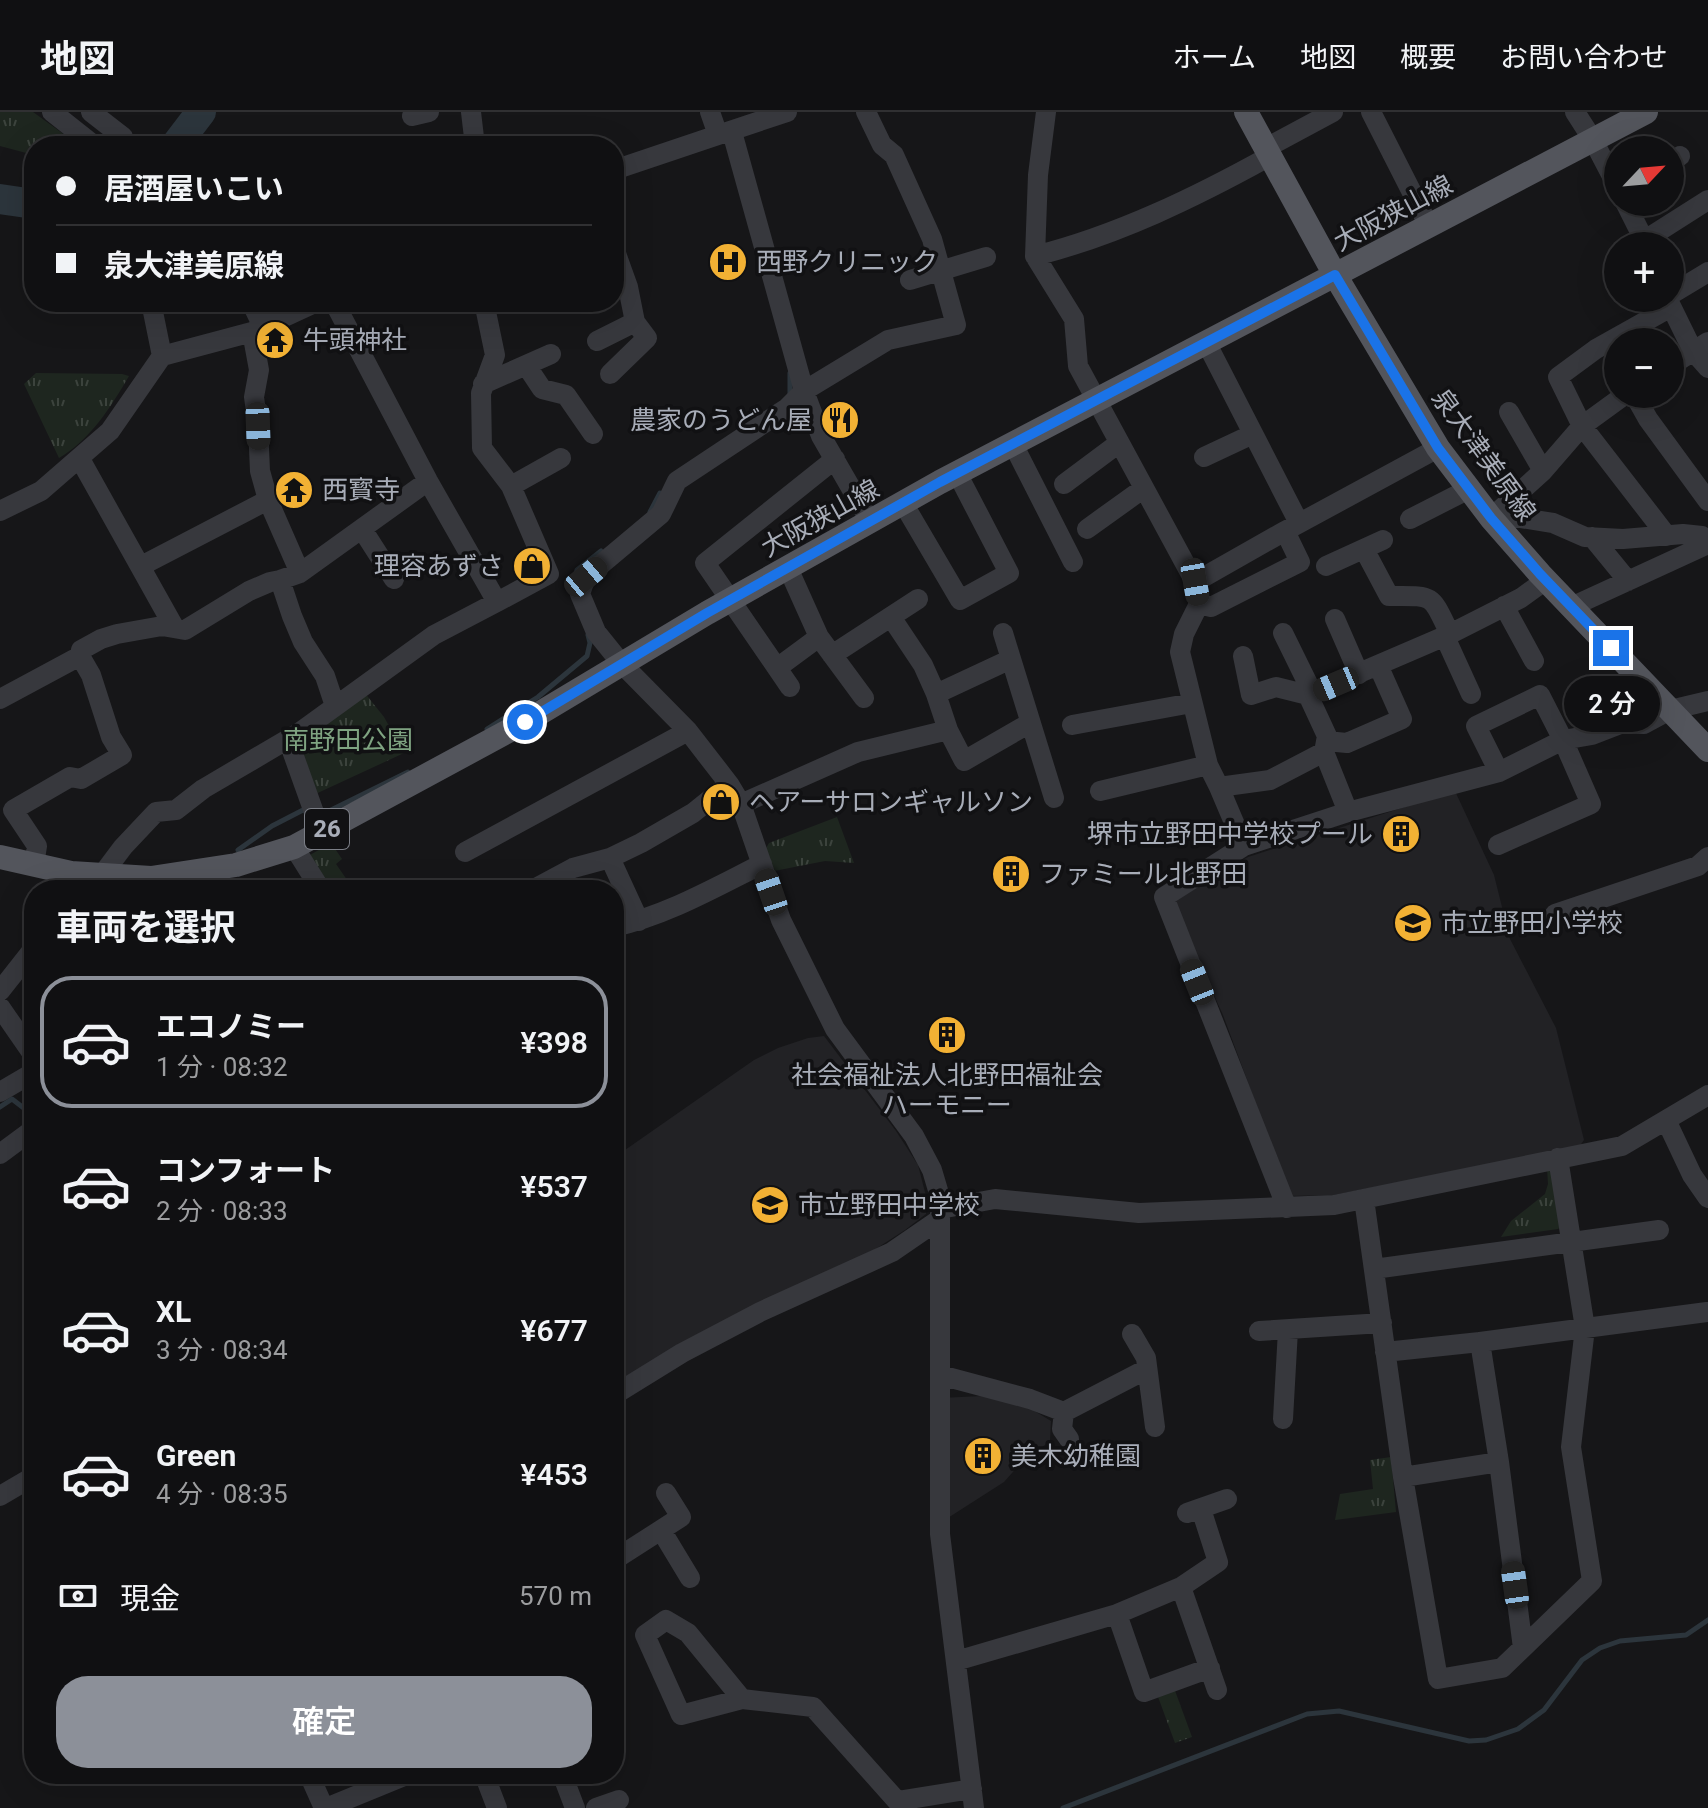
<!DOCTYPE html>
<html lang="ja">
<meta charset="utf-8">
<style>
body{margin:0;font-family:Roboto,"Noto Sans JP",sans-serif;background:#1e1e20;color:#f1f3f6;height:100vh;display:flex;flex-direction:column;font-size:30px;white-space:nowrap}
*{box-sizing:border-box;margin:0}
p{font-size:26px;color:#9c9d9f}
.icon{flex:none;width:44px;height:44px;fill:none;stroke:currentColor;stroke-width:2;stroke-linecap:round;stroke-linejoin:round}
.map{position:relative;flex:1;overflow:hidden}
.drawer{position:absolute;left:24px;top:768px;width:600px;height:904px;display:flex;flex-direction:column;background:#101012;border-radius:32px;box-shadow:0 8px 32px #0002,0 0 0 2px #303032}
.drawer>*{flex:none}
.top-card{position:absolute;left:24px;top:24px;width:600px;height:176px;border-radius:32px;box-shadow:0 8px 32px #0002,0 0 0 2px #303032;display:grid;align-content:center;height:176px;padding:0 32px;background:#101012}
.needle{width:52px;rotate:64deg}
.controls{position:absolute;left:1604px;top:24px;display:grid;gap:16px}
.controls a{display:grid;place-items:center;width:80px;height:80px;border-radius:50%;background:#101012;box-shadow:0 8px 32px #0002,0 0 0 2px #303032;font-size:40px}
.end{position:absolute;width:36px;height:36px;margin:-18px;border:10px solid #1a73e8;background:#fff;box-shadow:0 0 0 4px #fff}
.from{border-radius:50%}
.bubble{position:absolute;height:56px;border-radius:28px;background:#101012;box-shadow:0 8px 32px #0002,0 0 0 2px #303032;font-size:26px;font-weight:600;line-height:56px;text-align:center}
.car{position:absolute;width:24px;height:48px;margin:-24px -12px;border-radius:10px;box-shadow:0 0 6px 2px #0007;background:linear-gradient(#222 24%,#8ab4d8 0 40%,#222 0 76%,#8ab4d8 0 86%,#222 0)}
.top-card b{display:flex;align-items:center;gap:28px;height:76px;font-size:30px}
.top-card b+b{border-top:2px solid #303032}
.top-card i{width:20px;height:20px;background:#f1f3f6}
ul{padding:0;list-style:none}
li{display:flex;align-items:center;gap:24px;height:132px;margin:0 16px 12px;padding:0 16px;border:4px solid transparent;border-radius:32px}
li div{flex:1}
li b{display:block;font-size:30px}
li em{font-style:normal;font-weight:600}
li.current{border-color:#8c9099}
li>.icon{width:72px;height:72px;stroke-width:1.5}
h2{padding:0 32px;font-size:36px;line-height:96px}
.pay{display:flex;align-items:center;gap:20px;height:88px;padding:0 32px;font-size:30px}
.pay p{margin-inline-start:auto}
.primary-button{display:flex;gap:16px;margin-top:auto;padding:16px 32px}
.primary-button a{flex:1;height:92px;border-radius:32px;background:#8c9099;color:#fff;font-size:32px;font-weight:600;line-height:92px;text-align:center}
header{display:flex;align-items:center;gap:48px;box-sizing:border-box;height:112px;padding:0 40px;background:#101012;border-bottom:2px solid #303032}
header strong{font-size:38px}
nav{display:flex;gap:44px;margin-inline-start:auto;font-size:28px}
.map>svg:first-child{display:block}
.built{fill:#222225}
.park{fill:url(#park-tufts)}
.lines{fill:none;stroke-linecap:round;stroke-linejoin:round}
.stream{stroke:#2c353c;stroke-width:5}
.river{stroke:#2c353c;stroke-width:30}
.minor{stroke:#37383d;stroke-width:20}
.major{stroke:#53555c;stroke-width:24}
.route{stroke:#1a73e8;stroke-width:10}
.labels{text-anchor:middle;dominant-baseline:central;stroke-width:7;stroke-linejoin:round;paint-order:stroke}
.shield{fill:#111113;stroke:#7b7e86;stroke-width:2}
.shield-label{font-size:24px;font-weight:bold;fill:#a8adb8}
.street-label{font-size:26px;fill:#a8adb8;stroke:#111113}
.poi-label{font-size:26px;fill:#a8adb8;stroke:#111113;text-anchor:start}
.park-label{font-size:26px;fill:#7fa381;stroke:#111113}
</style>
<header>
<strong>地図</strong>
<nav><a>ホーム</a><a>地図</a><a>概要</a><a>お問い合わせ</a></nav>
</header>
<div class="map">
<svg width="1708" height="1696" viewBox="0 0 1708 1696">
<defs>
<pattern id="park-tufts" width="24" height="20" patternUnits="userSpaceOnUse" patternTransform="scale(2)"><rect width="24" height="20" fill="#1e261f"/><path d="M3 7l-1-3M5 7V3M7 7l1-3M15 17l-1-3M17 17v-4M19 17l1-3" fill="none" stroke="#3c433d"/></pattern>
</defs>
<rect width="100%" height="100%" fill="#161618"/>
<!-- built -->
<path class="built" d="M1455,679L1494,763L1510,827L1556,916L1584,1028L1579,1035L1334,1083L1290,1084L1223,903L1170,787L1248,745Z
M824,924L896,1019L918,1053L926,1084V1102L905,1118L874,1138L614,1274V1023L625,1038L754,948L778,936L808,926Z
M982,1284L1028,1295L1051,1309L1050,1329L1019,1353L1004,1370L940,1411V1286Z"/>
<!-- park -->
<path class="park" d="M0,0H33L80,34H34V43L0,34Z
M36,261L122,262L129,264C111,295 90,328 59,346L24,272Z
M364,580L384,605L404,641L309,685L291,636Z
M837,705L854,751L825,749L774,759L765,738L769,731Z
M331,731L342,747L336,752L354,778H332L310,743Z
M1547,1055L1555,1056L1564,1112L1558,1117L1501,1125L1511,1109L1545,1082L1548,1072Z
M1391,1345L1396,1400L1335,1408L1340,1382L1373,1377L1370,1348Z
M1174,1576L1192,1625L1175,1631L1157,1582Z"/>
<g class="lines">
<!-- stream -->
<path class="stream" d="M790,261V283
M650,400L660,381
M574,469L577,458L601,439
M487,617L538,585L587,544L590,531L588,523
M319,699L327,700L408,660
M238,738L272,714L305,697
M218,778L222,769
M0,995L12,987L34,1004
M1063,1696L1307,1602L1339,1599L1469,1629L1486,1628L1518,1617L1544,1598L1582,1548L1600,1536L1620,1529L1686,1523L1708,1508"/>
<!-- river -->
<path class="river" d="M175,34L201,0
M0,87L34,92"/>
<!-- minor -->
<path class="minor" d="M52,0L95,34
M91,0L123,25
M471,0L475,34
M710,0L718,23L787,0
M866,0L882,33L894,43L932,127L956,213L888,228L804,279L787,296L677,369L661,402L586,465L580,482L596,520L621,551L688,619L729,672L741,692L781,808L835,917L914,1024L932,1058L940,1085V1422L974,1696
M1046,0L1038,63L1035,144L1074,207L1078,254L1195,470L1199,492L1184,522L1180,540L1208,653L1219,675L1270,668L1324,640L1327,624L1308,583L1450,522L1521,486L1546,468
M1371,0L1429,114
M1575,0L1593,28L1618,76
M412,4L429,0
M732,20L804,279L821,324L870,409
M1266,36L1333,0
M1670,50L1680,44
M614,58L718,23
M1625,90L1647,134
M1645,128L1708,88
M1035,144C1118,123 1196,85 1270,44
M910,168L986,145
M1670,183L1708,160
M1667,186L1693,239L1708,256
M151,190L162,244
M251,190L263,215
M484,190L495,243L481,281L482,336L511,374L549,462L497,490
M252,220L259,258L254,285L258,314L260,359L268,388L300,461L280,468L292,504L303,530L325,564L335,594
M597,229L635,210
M1206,230L1299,411
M526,253L542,277L566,283L593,322
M1670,254L1708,230
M610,262L647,226L635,210L628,175L614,136
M483,272L551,242
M1634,282L1648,307L1708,389
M1509,300L1543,359
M1013,332L1073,450
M1204,345L1253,322
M80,347L174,515
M1064,372L1119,331
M511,374L561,346
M903,391L960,488L1009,461L957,361
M0,399L41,379L110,319L162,244L252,220L317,190
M1491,406H1521L1553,411L1585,425L1623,427L1683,422L1702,424L1708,428
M1491,406L1543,359L1582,314L1626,282
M1410,407L1469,377
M362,417L394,467
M1087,417L1144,376
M1667,424L1582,314L1558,265L1596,237L1671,195
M1592,425L1628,469
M1364,437L1389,484C1435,484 1430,481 1450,522
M141,454L268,388
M1326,454L1383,428
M788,456L819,525L864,586
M300,461L428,369
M1195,470L1285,419
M1199,492L1211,495L1300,450L1285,419L1438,336
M1504,494L1534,549
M1571,495L1708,432
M891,505L923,553L936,582L948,618L964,649L1030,611
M1335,507L1359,562
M1003,521L1054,686
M1283,521L1313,582
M1445,525L1471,582
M832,543L918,487
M1243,544L1251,583L1276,575L1308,583
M777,556L819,525
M790,575L705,451L835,347
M936,582L1011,547
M0,587L80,544L81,538L101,527L117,522L162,514L185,518L249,479L270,470L280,468
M1072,613L1192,591
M1326,629L1347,631L1402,607L1378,553
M1324,640L1348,700
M1219,675L1244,734L1348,700L1499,660L1563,628L1592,623L1623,611L1644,612L1670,598L1708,589
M1100,679L1208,653
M741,692L858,640L948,618
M321,720L291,636L300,620L434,523L497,490L428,369L334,190
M1498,733L1591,692L1563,628L1540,583L1476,614L1499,660
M1244,734L1164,785L1287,1096
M294,735L321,778
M465,740L688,619
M610,746L639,809
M34,753L37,734L13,698L70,665L81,667L122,643L111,625L91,563L80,544
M87,778L102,763L123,735L156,700L176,698L203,677L300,620
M532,778L573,756L610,746L641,731L693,701L729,672
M1555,802L1698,754L1708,745
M614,815C667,803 714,776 762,752
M0,879L34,836
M0,895L34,944
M0,980L34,960
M1666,1008L1692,1063L1708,1086
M0,1042L31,1019
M1364,1087L1403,1365L1499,1350L1480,1230
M940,1097L995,1087L1139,1101L1334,1093L1622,1034L1708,983
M1374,1157L1659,1118
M1259,1219L1382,1211
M1132,1222L1146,1246L1155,1315
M1385,1240L1480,1230L1707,1200
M940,1263L1030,1287L1064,1300
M614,1283L682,1241L760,1200L892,1140L940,1107
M1283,1307L1288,1218
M1069,1327L1062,1317L1064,1300L1147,1257
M1499,1350L1523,1536
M1403,1365L1438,1567L1502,1556L1592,1469L1571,1335L1585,1216L1558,1046
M0,1384L34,1364
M1187,1401L1227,1387
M661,1418L690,1466
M614,1448L681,1405L666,1381
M1181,1475L1217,1578
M1117,1502L1144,1580L1210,1556
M956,1549L1117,1502L1181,1475L1218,1450L1201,1397
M742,1587L688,1521L666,1508L645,1523L681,1603L742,1587L813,1595L897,1689L972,1677
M311,1662V1667L324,1696
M434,1662L435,1664
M484,1662L497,1696
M562,1662L575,1696
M326,1696L409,1662
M596,1696L619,1688"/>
<!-- major -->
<path class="major" d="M1246,0L1335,163L1438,336L1491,406L1540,462L1708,638
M0,745L71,761L151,766L236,753L294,735L525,610L707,501L940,370L1646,0"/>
</g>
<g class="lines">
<!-- route -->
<path class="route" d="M525,610L707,501L940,370L1335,163L1438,336L1491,406L1540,462L1611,536"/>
</g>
<!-- icons -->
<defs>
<g id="hospital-disc" transform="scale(2)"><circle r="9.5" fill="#f2b134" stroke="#111113"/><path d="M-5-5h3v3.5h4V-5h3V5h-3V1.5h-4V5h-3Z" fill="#111"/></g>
<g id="temple-disc" transform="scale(2)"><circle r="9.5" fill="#f2b134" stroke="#111113"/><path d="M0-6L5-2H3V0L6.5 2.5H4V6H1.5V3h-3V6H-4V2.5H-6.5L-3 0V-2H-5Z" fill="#111"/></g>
<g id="restaurant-disc" transform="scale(2)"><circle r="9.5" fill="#f2b134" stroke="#111113"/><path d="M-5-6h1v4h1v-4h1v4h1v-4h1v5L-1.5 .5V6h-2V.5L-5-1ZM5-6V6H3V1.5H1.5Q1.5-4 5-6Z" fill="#111"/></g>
<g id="shop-disc" transform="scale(2)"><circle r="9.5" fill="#f2b134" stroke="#111113"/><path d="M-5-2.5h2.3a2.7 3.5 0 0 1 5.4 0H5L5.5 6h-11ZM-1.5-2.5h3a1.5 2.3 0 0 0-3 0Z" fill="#111"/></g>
<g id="building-disc" transform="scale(2)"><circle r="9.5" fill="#f2b134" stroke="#111113"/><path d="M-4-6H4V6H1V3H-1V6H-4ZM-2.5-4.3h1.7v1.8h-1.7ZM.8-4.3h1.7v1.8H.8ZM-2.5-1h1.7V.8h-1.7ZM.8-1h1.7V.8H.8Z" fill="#111"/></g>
<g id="school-disc" transform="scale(2)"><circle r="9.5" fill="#f2b134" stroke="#111113"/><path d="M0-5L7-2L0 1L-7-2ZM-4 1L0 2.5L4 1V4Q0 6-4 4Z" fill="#111"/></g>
</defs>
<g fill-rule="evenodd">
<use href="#hospital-disc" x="728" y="150"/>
<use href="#temple-disc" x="275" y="228"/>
<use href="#restaurant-disc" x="840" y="308"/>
<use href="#temple-disc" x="294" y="378"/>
<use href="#shop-disc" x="532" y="454"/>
<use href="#shop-disc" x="721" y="690"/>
<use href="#building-disc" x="1401" y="722"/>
<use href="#building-disc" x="1011" y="762"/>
<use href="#school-disc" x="1413" y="811"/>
<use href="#building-disc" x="947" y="923"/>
<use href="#school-disc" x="770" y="1093"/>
<use href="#building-disc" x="983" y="1344"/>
</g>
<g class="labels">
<!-- shield labels -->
<rect class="shield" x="305" y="697" width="44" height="40" rx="6"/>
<g class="shield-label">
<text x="327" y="717">26</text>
</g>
<!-- street labels -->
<g class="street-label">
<text transform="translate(1393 101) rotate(-28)">大阪狭山線</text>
<text transform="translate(1484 343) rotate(54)">泉大津美原線</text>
<text transform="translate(820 406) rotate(-29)">大阪狭山線</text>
</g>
<!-- poi labels -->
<g class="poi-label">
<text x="756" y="150">西野クリニック</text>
<text x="303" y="228">牛頭神社</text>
<text x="812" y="308" text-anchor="end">農家のうどん屋</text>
<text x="322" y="378">西寳寺</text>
<text x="504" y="454" text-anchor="end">理容あずさ</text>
<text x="749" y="690">ヘアーサロンギャルソン</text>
<text x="1373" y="722" text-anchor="end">堺市立野田中学校プール</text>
<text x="1039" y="762">ファミール北野田</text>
<text x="1441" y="811">市立野田小学校</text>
<text x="947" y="963" text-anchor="middle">社会福祉法人北野田福祉会<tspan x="947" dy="30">ハーモニー</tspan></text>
<text x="798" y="1093">市立野田中学校</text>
<text x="1011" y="1344">美木幼稚園</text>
</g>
<!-- park labels -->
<g class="park-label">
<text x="348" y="628">南野田公園</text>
</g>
</g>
</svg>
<div class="controls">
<a><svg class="needle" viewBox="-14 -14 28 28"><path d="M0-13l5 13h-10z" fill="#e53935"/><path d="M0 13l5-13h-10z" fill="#9c9d9f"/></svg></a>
<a>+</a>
<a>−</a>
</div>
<i class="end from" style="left:525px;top:610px"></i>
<i class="end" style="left:1611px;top:536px"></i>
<div class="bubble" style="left:1564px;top:564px;width:96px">2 分</div>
<i class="car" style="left:258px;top:314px;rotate:178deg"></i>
<i class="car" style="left:586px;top:465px;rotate:50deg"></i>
<i class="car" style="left:1195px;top:470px;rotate:170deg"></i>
<i class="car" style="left:1336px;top:572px;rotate:247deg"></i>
<i class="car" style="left:771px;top:780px;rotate:341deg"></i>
<i class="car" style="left:1197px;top:870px;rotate:338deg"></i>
<i class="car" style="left:1515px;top:1473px;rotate:352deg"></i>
<div class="top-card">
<b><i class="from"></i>居酒屋いこい</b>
<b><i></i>泉大津美原線</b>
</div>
<section class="drawer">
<h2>車両を選択</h2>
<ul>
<li class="current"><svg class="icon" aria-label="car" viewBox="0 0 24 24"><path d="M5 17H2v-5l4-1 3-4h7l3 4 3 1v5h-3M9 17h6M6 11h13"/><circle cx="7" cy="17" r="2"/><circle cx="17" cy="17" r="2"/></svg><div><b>エコノミー</b><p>1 分 · 08:32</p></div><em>¥398</em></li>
<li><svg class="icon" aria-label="car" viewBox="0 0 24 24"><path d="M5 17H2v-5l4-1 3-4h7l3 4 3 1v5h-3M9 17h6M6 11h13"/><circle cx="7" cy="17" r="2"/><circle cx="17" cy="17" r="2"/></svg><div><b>コンフォート</b><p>2 分 · 08:33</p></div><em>¥537</em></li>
<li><svg class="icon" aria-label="car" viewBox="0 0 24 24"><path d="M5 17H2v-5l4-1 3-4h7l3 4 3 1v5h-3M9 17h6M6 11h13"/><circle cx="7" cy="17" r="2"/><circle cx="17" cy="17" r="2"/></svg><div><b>XL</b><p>3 分 · 08:34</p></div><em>¥677</em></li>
<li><svg class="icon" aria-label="car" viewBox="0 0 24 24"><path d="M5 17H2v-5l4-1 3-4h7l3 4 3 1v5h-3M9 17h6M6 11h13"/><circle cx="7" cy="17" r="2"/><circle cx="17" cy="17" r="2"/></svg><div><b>Green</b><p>4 分 · 08:35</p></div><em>¥453</em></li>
</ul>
<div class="pay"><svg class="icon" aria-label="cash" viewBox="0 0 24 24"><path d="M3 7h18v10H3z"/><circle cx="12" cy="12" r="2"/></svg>現金<p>570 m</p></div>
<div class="primary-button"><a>確定</a></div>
</section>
</div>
